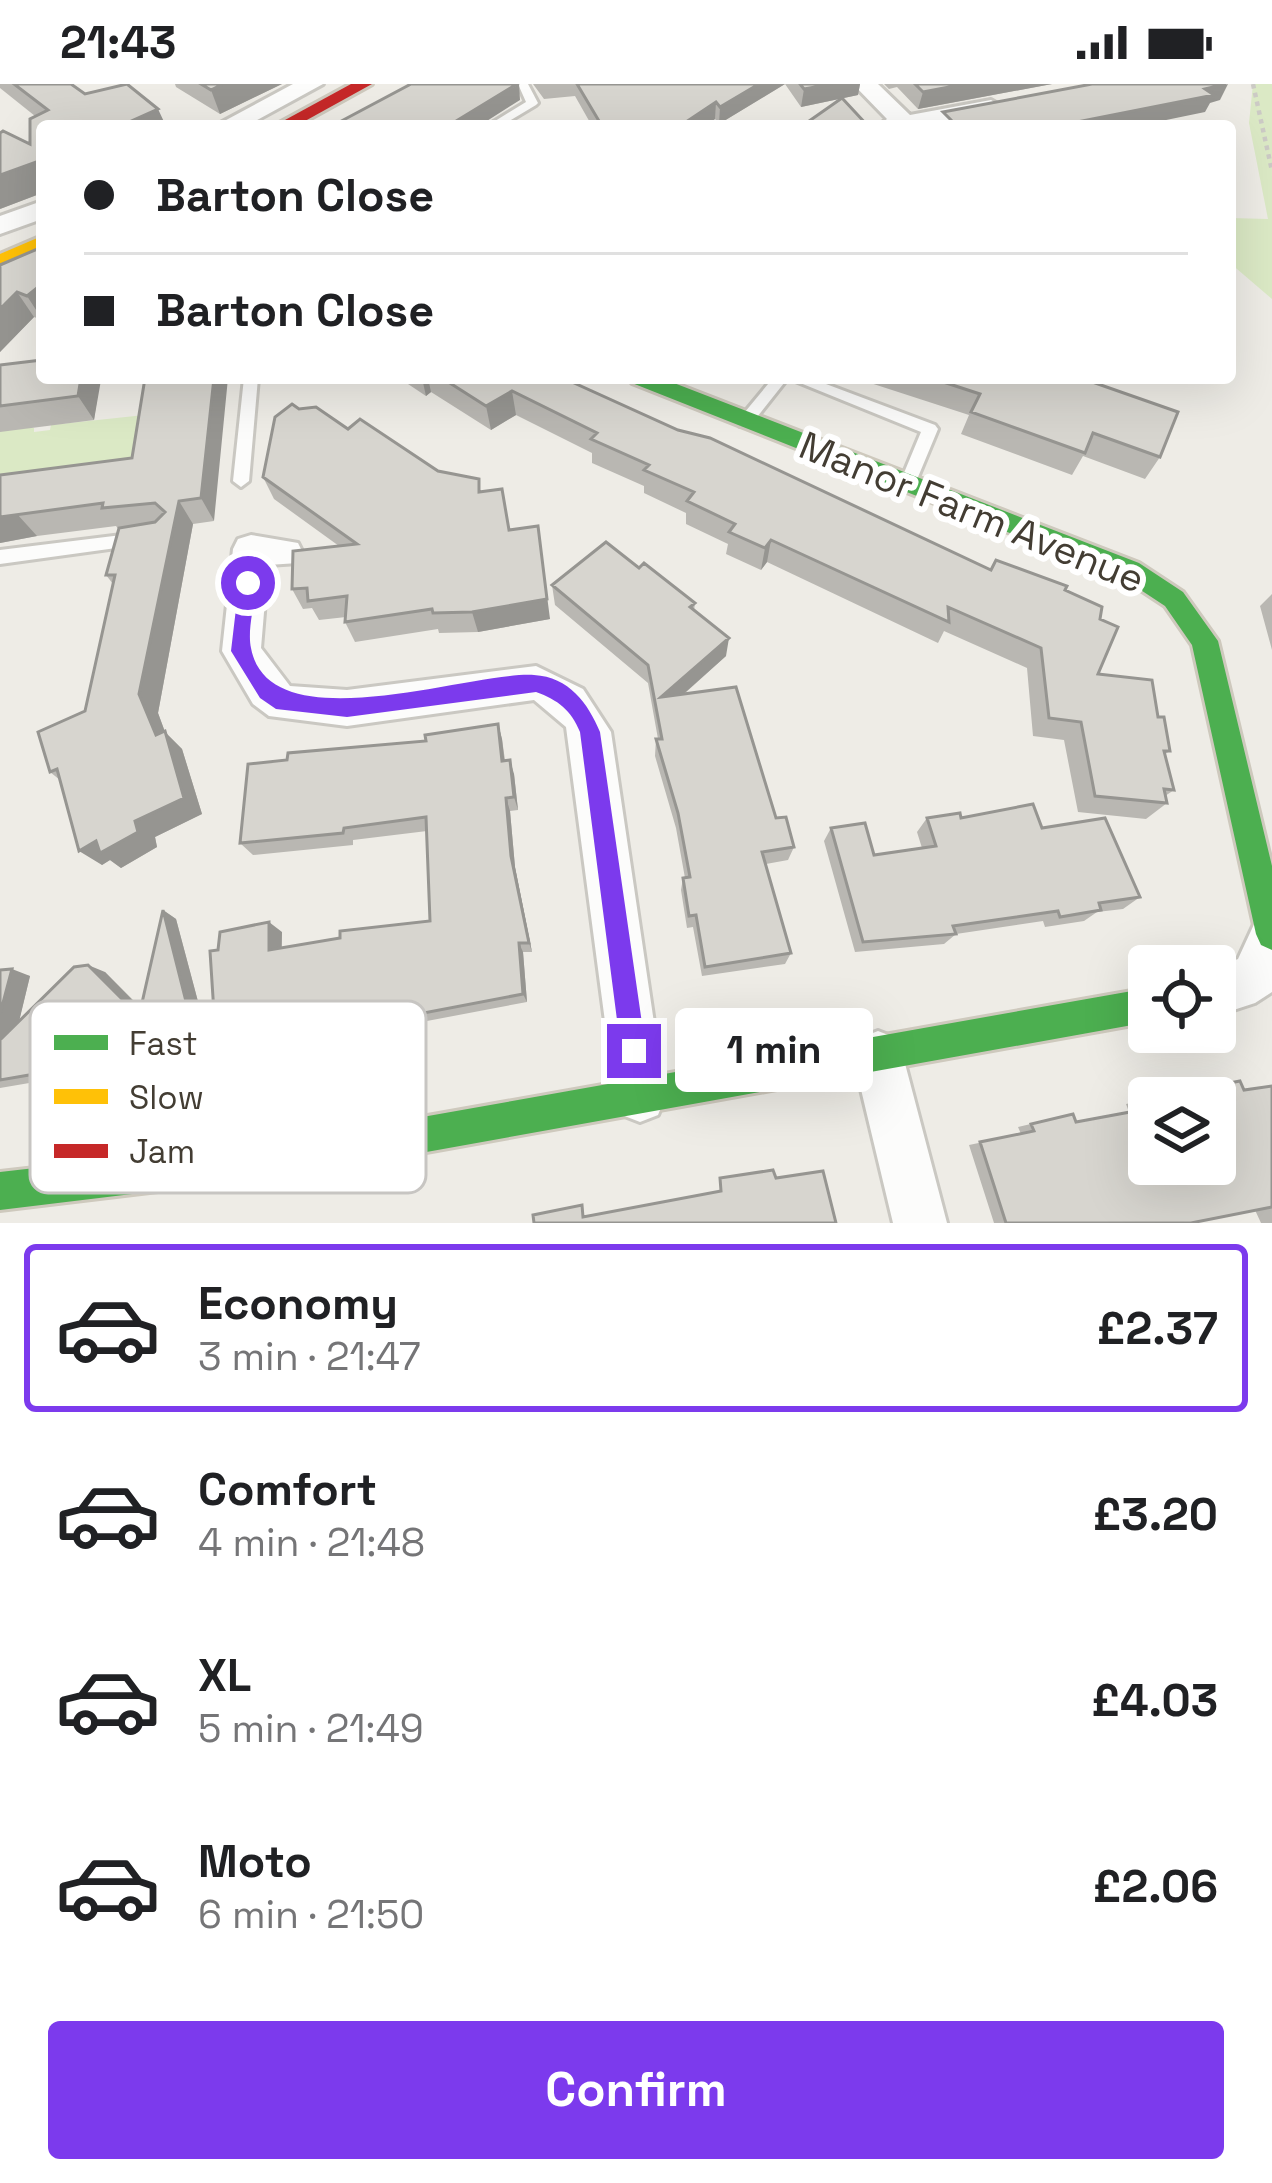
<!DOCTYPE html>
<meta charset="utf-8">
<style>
body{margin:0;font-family:"Space Grotesk",sans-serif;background:#f2f2f2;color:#202124;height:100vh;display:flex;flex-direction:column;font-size:45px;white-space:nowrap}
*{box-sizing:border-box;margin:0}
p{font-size:39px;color:#757577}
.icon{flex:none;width:66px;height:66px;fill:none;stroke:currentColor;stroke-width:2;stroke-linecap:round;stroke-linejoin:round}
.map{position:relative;height:1139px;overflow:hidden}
.sheet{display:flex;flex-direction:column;background:#fff;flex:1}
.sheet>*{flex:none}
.hud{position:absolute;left:36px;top:36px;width:1200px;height:264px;border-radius:12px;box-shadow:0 12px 48px #0002;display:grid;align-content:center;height:264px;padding:0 48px;background:#fff}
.controls{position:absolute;left:1128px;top:861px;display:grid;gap:24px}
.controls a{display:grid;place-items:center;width:108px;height:108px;border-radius:12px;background:#fff;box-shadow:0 12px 48px #0002;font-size:60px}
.end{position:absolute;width:54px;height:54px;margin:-27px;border:15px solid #7c3aed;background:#fff;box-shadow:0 0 0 6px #fff}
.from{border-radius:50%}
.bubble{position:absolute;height:84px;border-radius:12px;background:#fff;box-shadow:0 12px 48px #0002;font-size:39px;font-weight:700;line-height:84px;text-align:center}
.hud b{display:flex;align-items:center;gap:42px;height:114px;font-size:45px}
.hud b+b{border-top:3px solid #e0e0e0}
.hud i{width:30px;height:30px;background:#202124}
ul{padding:21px 0 0;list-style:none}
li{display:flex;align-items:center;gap:36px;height:168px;margin:0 24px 18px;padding:0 24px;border:6px solid transparent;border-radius:12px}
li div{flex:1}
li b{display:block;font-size:45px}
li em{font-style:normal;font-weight:700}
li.active{border-color:#7c3aed}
li>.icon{width:108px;height:108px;stroke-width:1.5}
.primary-button{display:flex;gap:24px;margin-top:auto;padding:24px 48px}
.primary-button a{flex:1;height:138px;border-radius:12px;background:#7c3aed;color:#fff;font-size:48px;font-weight:700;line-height:138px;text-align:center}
.status{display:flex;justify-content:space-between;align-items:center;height:84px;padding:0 60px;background:#fff;direction:ltr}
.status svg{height:33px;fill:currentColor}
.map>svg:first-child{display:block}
.green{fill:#dbe9c5}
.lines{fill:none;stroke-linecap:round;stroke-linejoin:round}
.lane-casing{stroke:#cac8c2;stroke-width:6}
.street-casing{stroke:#cac8c2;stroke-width:6}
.fast-casing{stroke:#cec9bd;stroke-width:6}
.slow-casing{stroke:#cec9bd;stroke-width:6}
.jam-casing{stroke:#cec9bd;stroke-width:6}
.path{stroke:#cccac5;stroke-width:4.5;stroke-dasharray:4.5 4.5;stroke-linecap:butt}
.lane{fill:#fcfcfb;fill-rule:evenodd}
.street{fill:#fcfcfb;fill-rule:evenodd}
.fast{fill:#4caf50;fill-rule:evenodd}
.slow{fill:#ffc107;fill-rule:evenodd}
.jam{fill:#c62828;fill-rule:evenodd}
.wall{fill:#b9b7b2}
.shaded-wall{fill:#969591}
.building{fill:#d7d5cf;stroke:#969591;stroke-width:3}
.route{fill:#7c3aed}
.labels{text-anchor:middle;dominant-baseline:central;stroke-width:12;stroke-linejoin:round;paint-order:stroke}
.street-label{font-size:39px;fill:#433d33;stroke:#fff}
.key{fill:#fff;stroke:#c7c5c2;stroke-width:3}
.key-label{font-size:33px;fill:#433d33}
</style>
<div class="status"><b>21:43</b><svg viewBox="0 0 49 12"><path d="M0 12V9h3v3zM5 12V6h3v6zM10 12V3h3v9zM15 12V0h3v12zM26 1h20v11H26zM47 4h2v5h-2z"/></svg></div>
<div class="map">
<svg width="1272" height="1139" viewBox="0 0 1272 1139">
<rect width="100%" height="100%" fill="#eeece6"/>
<!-- green -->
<path class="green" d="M1253,0H1272V215L1230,179V134L1268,135L1249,39Z
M163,329L151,371L0,416V342L34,344V348L50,346L51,341Z"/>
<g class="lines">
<!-- lane casing -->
<g class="lane-casing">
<path id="lane" d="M518,0H528L538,19L536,21L501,42H487L526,18Z
M244,294H258L249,397L241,403L233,397Z
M773,294H810L935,341L938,345L913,405H901L899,401L921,348L788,294L750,342H740V334Z
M138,449L146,455L138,461L0,480V466Z"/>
</g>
<!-- street casing -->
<g class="street-casing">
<path id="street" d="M293,0H323L246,42H215Z
M853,0H878L910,31L991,16L1003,23L1000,28L929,42H878L887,35Z
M42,117V135L0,150V132Z
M251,451L298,459L303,469L298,479L268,481L261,564L290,602L347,606L536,582L583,605L611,648L665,1013L658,1031L640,1038L622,1031L615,1013L566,643L534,616L347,642L269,632L253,620L222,567L233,465L238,455Z
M1272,829V908L1255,919L1215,932V884L1238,875L1256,836Z
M878,947L896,954L903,972L947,1139H893L853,972L860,954Z"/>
</g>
<!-- fast casing -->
<g class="fast-casing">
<path id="fast" d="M629,294H661L1139,479L1183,508L1218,557L1272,782V866L1261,861L1256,850L1192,561L1165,522L1121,493L632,299Z
M1149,904V938L315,1088L0,1126V1088L315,1052Z"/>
</g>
<!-- slow casing -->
<g class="slow-casing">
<path id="slow" d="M42,152V165L0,183V170Z"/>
</g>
<!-- jam casing -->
<g class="jam-casing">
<path id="jam" d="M351,0H372L296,42H274Z"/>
</g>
<!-- path -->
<path class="path" d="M1253,0L1272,87"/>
<!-- lane -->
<use href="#lane" class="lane"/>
<!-- street -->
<use href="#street" class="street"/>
<!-- fast -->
<use href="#fast" class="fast"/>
<!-- slow -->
<use href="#slow" class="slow"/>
<!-- jam -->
<use href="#jam" class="jam"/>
</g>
<!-- wall -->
<path class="wall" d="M0,0H71L42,42V109L0,125L30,60L35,32L0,4Z
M175,0H282L220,30L176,3Z
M533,0H785L719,40L715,35L705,42H592L575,12L544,15Z
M785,0H860L858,11L801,23Z
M884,0H1052L918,25L897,3L889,5Z
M42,163V236L34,233L0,268V181Z
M0,281L42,294H100L94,336L0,348Z
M145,294L214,437L193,440L158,629L165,648L182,665L202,730L155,753L157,763L121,784L110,776L102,781L60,696L50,688L85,627L113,500L106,491L119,446L116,442L37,452L0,459V391L132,374Z
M399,294H563L991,486L1065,506L1100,535L1098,590L1158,633L1170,667L1165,670L1174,706L1165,712L1167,719L1146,735L1078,728L1064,656L1033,652L1027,584L944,547L938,559L767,478L761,486L726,470L728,460L686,440V429L644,409V402L592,379V369L516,331L491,346L431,308L426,312Z
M855,294H1081L1160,373L1145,395L1083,372L1072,391L961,350L969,331Z
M299,325L348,345L482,408L509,446L550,535L478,548L439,549L438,545L355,558L345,538L346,533L319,536L312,524L303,525L292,505L339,462L274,415L263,393Z
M639,484L695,519L694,527L726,572L684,610L776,734L794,763L788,776L766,780L791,869L785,880L702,892L693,843L687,844L681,806L683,794H685L676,744L655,672L656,655H658L648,599L555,521L552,501Z
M1272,510V566L1260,522Z
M498,640L502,655L505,676L514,690L518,726L510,727L515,783L532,868H523L527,918L290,963L279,958L231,966L216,960L218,866L282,848V864L430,837L427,747L353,756V761L253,771L240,759L426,657Z
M927,734H961L1042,744L1140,813L1123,825L1097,828L1084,837L1045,843L1043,837L956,850L944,860L855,868L824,757L831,744L874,771L922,764L917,748Z
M163,826L176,835L212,970L201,972L199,981L109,986L106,996L52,999L41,997L0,1004V886L30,892L19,937L105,888L141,924Z
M1272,1002V1139H1261L1255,1126L1191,1139H994L969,1061L1021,1050L1018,1043L1073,1030L1076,1038L1129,1028L1126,1020L1149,1015L1244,1006Z"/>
<!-- shaded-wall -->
<path class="shaded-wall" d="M223,0H282L220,30L211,6Z
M519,0L520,16L479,42H458V36Z
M759,0H785L719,40L720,23Z
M832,0H860L858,11L801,23L804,5Z
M965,0H1052L918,25L923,8Z
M1228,0L1220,16L1210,19L1205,28L1137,42H1057Z
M716,18L715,35L705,42H680Z
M158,25L166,42H120Z
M42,76V109L0,125V91Z
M42,200V235L27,212Z
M17,208L34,233L0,268V225Z
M81,294H100L101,296L94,336L78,312Z
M214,294H228L214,437L201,414Z
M422,294H428L431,308L426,312Z
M512,307L516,331L491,346L486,322Z
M179,417L193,440L158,629L165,648L182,665L202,730L155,753L157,763L121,784L110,776L102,781L79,767L135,737L156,651L139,610Z
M17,430L37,452L0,459V433Z
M538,442L550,535L478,548L472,528Z
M771,456L767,478L761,486L765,464Z
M729,554L726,572L661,630V613Z
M498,640L502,655L506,691L502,677Z
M510,676L514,690L518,726L514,713Z
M506,714L510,727L515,783L532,868L529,859L511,772Z
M163,826L176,835L212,970L198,965Z
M269,838L282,848L281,876L269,866Z
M519,859L523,868L527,918L523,910Z
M88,881L105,888L154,938L139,932Z
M12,885L30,892L11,971L0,968V930Z
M187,966L201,972L199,981L185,976Z
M91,981L109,986L106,996L89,991Z"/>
<!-- building -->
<path class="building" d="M14,0H71L85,10L127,0L158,25L120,42H42V76L0,91V49L3,47L30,60V35L48,26Z
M201,0H223L211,6Z
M411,0H517L458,36L469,42H332Z
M577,0H759L720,23L716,18L680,42H602Z
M800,0H832L804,5Z
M915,0H965L923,8Z
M1092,0H1226L1205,5L1214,11L1057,42H925L952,37L943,28Z
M842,14L868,42H802Z
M42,163V200L27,212L17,208L0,225V181Z
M42,276V294H81L78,312L0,322V281Z
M145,294H214L201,414L179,417L139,610L156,651L165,647L184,714L135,737L138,748L100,769L96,757L79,767L57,685L50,688L38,648L85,627L115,491H106L119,444L155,438L165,428L155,419L102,424L103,419L0,433V391L132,374Z
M442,294H563L678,346L710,354L991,486L996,476L1067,502L1065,506L1102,523L1100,535L1118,543L1098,590L1152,596L1158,633H1164L1170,667H1164L1174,706L1164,705L1167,719L1095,712L1081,638L1049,634L1041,564L948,523L949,538L771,456L765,464L729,448L735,440L687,417L694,408L644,386L649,381L591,355L597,349L512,307L486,322Z
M931,294H1081L1178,328L1160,373L1093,349L1085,369L971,328L980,310Z
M292,320L299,325L316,323L348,345L360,335L438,387L479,395V408L502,405L509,446L538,442L547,515L472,528L433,529L432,525L345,538L347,512L308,517L307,504L292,505L293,467L357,460L263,393L275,333Z
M606,458L639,484L644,479L695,519L690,523L729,554L661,613L736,603L776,734L786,733L794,763L762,768L791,869L705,883L696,831L689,832L683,794L690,793L678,729L656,655H662L648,581L552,501Z
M498,640L502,677L510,676L514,713L506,714L511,772L529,859H519L523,910L277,957V950L216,960L210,867L218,866L220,848L269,838V866L340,854V847L430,837L426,733L344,744L343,749L240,759L248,680L287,676L288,669L426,657L425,651Z
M1033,720L1042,744L1105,734L1140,813L1099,819L1101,826L1060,833L1058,827L953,842L956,850L863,858L831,744L865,739L874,771L936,762L927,734L960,729L961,734Z
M163,826L198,965L187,966L185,976L91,981L89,991L33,995L35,990L0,996V956L74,883L88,881L139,932Z
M12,885L0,930V886Z
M1240,997L1244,1006L1272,1002V1123L1191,1139H1006L980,1058L1034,1047L1031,1040L1073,1030L1076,1038L1146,1025L1142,1016L1149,1015V1080H1215V1014H1152Z
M773,1086L776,1094L823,1087L836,1139H534L533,1131L582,1121L583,1133L721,1107L720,1094Z"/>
<!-- route -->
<path class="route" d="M248,492L257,499C255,518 247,546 251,564C269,661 471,587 534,591C569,593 588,619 600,648L646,967L643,976L634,979L625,976L621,967L580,648C571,626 558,616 536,608L347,633L276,625L260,614L231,567L239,499Z"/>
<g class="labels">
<!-- street labels -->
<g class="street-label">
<text transform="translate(972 428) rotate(22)">Manor Farm Avenue</text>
</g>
</g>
<!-- legend -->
<rect x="30" y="917" width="396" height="192" rx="18" class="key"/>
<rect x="54" y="951" width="54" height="15" fill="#4caf50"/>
<rect x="54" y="1005" width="54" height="15" fill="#ffc107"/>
<rect x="54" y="1060" width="54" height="14" fill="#c62828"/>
<g class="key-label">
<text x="129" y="971">Fast</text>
<text x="129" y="1025">Slow</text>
<text x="129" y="1079">Jam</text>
</g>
</svg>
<div class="controls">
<a><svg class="icon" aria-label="locate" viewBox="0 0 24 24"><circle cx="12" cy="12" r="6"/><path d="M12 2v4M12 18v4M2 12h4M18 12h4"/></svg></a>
<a><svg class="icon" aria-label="layers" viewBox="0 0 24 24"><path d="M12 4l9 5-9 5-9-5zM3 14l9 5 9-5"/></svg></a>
</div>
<i class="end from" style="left:248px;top:499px"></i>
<i class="end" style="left:634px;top:967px"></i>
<div class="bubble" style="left:675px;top:924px;width:198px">1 min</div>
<div class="hud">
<b><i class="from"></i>Barton Close</b>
<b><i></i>Barton Close</b>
</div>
</div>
<section class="sheet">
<ul>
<li class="active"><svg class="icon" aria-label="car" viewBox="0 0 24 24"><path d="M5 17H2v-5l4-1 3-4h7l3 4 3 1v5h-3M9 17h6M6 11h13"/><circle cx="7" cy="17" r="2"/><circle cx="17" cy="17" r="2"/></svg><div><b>Economy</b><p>3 min · 21:47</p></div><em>£2.37</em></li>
<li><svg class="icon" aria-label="car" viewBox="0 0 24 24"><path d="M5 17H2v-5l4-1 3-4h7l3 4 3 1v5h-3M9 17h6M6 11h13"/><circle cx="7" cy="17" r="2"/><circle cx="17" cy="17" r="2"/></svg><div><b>Comfort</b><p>4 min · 21:48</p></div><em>£3.20</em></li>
<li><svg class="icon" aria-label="car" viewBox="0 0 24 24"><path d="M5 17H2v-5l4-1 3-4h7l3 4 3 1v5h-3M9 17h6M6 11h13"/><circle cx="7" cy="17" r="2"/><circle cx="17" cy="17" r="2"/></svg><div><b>XL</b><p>5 min · 21:49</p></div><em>£4.03</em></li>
<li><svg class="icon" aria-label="car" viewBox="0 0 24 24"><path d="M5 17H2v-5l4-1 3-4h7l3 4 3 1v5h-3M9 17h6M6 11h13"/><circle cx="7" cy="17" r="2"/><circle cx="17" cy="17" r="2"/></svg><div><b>Moto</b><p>6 min · 21:50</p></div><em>£2.06</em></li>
</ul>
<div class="primary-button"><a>Confirm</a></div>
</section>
